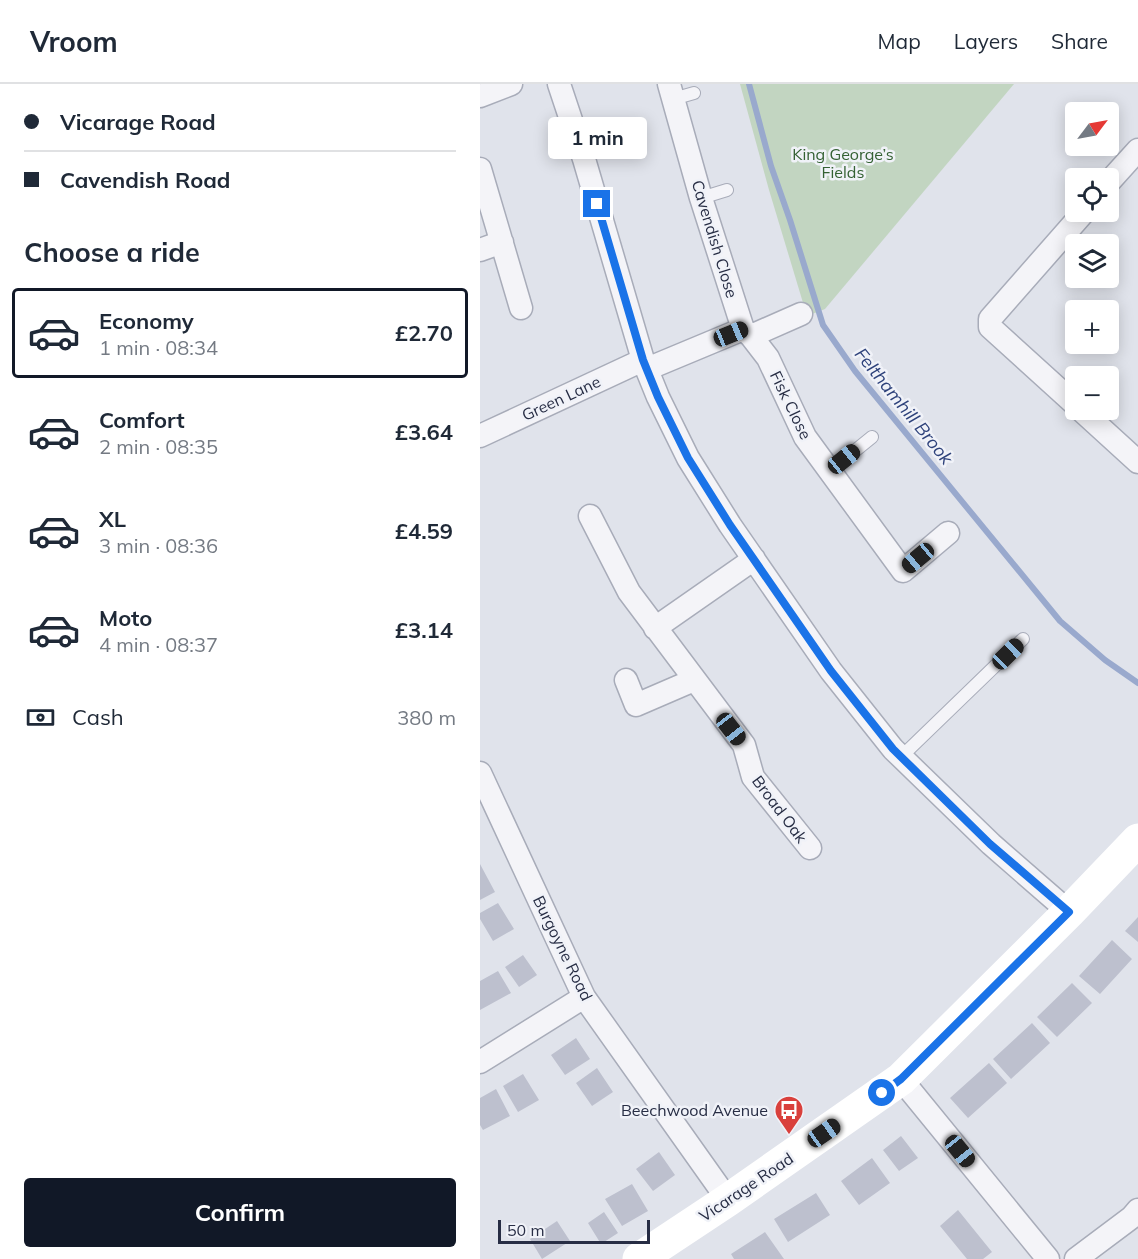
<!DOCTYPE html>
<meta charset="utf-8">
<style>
body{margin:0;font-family:Mulish,sans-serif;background:#f2f2f3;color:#1f2937;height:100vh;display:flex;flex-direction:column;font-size:22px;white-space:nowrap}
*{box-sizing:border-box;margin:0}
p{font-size:20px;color:#747a83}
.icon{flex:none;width:33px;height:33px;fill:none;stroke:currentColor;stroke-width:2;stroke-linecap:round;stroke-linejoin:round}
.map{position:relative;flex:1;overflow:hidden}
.sheet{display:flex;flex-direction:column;background:#fff;width:480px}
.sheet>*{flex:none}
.top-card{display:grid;align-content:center;height:132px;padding:0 24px;background:#fff}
.needle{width:39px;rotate:58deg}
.tools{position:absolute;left:585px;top:18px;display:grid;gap:12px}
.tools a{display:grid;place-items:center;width:54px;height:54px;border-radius:6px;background:#fff;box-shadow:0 3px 15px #0003;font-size:30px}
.scale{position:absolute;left:18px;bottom:15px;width:152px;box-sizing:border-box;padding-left:6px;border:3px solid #272d44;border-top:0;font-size:16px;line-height:21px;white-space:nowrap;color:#272d44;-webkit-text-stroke:4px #f0f2f8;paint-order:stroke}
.end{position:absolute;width:27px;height:27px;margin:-14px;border:8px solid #1a73e8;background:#fff;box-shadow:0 0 0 3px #fff}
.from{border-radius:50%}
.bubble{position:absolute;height:42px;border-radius:6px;background:#fff;box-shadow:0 3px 15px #0003;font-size:20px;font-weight:700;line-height:42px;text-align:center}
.car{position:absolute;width:18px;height:36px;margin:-18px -9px;border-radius:8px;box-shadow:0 0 4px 2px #0007;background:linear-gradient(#222 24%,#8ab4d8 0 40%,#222 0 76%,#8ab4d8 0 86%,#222 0)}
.top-card b{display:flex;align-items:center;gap:21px;height:57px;font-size:22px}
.top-card b+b{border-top:2px solid #e0e1e3}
.top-card i{width:15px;height:15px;background:#1f2937}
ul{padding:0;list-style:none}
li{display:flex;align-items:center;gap:18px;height:90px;margin:0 12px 9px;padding:0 12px;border:3px solid transparent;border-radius:6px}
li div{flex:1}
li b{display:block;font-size:22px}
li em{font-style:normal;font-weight:700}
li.on{border-color:#111827}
li>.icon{width:54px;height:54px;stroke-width:1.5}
h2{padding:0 24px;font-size:27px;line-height:72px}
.pay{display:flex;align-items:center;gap:15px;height:66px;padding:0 24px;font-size:22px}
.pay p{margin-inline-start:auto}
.cta{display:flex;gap:12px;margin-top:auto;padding:12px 24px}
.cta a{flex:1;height:69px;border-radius:6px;background:#111827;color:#fff;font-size:24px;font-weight:700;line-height:69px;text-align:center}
header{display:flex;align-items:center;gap:36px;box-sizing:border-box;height:84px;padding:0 30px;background:#fff;border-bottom:2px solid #e0e1e3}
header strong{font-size:28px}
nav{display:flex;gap:33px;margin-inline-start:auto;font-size:21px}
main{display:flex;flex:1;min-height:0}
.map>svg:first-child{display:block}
.green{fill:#c2d5c1}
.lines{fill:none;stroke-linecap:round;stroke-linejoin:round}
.stream{stroke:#99a9cd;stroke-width:6}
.building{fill:#bdc0ce}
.lane-casing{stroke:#a8acb9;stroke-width:14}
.street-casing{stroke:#a8acb9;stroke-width:25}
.lane{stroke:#f4f4f8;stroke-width:12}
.street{stroke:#f4f4f8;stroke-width:22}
.secondary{stroke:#fff;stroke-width:33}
.route{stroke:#1a73e8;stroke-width:8}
.labels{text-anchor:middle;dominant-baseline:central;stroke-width:5;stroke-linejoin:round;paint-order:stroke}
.park-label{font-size:16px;fill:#346133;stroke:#f0f2f8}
.street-label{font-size:16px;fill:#272d44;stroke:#f0f2f8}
.poi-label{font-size:16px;fill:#272d44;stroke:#f0f2f8;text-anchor:end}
.water-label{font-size:18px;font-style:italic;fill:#2e427b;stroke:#f0f2f8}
</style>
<header>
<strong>Vroom</strong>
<nav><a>Map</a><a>Layers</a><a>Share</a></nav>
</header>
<main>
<section class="sheet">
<div class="top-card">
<b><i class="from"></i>Vicarage Road</b>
<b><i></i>Cavendish Road</b>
</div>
<h2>Choose a ride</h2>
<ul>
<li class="on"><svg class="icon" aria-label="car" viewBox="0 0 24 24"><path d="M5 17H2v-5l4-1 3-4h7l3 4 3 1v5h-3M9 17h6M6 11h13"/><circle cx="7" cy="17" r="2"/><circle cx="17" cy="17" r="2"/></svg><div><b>Economy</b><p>1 min · 08:34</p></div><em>£2.70</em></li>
<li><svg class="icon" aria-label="car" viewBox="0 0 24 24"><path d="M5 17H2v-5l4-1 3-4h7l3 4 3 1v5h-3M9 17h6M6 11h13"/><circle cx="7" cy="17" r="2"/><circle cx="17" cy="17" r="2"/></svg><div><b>Comfort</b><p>2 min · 08:35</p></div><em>£3.64</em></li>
<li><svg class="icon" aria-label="car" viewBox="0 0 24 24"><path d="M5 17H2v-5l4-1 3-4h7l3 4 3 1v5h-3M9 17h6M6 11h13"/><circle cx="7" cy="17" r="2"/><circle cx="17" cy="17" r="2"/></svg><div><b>XL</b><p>3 min · 08:36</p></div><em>£4.59</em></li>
<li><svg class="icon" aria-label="car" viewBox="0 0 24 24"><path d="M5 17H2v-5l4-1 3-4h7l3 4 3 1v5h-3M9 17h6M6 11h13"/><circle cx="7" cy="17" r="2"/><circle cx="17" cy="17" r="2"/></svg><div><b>Moto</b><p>4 min · 08:37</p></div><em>£3.14</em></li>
</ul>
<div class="pay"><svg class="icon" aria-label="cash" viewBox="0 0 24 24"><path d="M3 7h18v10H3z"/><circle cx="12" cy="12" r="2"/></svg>Cash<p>380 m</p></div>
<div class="cta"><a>Confirm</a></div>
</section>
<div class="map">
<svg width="658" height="1175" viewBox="0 0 658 1175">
<rect width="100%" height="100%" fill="#e0e3eb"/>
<!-- green -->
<path class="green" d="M260,0H534L345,225L327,232L289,106Z"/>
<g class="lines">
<!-- stream -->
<path class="stream" d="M269,0L291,82L310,136L343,241L375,287L580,537L625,576L658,599"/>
</g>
<!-- building -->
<path class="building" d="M0,780L15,808L0,816Z
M18,819L34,845L13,857L0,835V829Z
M658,833V858L645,847Z
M632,856L652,875L620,910L599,892Z
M43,871L57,891L39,903L25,883Z
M18,887L31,909L0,926V897Z
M592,899L612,919L577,953L557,933Z
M552,939L570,959L531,995L513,975Z
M96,954L110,975L85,991L71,971Z
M509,979L527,999L488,1034L470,1014Z
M117,984L133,1008L112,1022L96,999Z
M43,990L59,1016L38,1028L23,1002Z
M16,1005L30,1032L3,1046L0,1041V1014Z
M421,1052L438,1074L419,1087L403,1066Z
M179,1068L195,1091L173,1107L156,1085Z
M392,1074L410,1099L379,1121L361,1097Z
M152,1100L168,1127L142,1142L125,1115Z
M336,1109L350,1131L308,1158L294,1135Z
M478,1126L512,1168L503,1175H487L460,1142Z
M124,1128L138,1149L121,1160L108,1139Z
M77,1137L90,1157L62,1175L50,1155Z
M285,1148L304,1175H254L251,1170Z"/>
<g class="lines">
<!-- lane casing -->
<g class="lane-casing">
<path id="lane" d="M193,15L214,9
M221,114L247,106
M350,387L392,353
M421,673L543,555"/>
</g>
<!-- street casing -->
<g class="street-casing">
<path id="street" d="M79,0L104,75L163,276L178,313L208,374L250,441L351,587L413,665L511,760L589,828
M189,0L221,114L263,245
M0,12L31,0
M0,85L41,224
M628,99L658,66
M0,166L22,158
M263,245L271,252L288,274L325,353L423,487L468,449
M271,252L321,230
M167,285L263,245
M596,321L510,243V235L604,128
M601,326L658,378
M0,352L163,276
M110,432L149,508L264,661L273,693L330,764
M175,544L274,475
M146,596L156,621L214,596
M0,689L104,913L248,1116
M0,978L104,913
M421,995L568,1175
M596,1175L652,1133L658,1126"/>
</g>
<!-- lane -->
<use href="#lane" class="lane"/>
<!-- street -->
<use href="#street" class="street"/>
<!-- secondary -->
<path class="secondary" d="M159,1175L248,1116L421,995L589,828L658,756"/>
</g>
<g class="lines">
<!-- route -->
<path class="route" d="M117,120L163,276L178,313L208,374L250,441L351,587L413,665L510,760L589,828L421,995L402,1009"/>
</g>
<!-- icons -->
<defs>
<g id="bus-pin" transform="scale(1.5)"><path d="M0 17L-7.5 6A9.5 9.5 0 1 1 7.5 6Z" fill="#d9403c" stroke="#f0f2f8"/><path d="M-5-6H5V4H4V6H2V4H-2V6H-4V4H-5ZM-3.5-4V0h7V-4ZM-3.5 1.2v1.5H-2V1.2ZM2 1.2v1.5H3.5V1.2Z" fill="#fff"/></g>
</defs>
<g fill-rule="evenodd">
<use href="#bus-pin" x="309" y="1026"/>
</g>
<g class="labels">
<!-- park labels -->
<g class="park-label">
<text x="363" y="70">King George’s<tspan x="363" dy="18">Fields</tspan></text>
</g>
<!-- street labels -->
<g class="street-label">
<text transform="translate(235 155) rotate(73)">Cavendish Close</text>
<text transform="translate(81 314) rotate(-25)">Green Lane</text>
<text transform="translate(311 321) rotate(64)">Fisk Close</text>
<text transform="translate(300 725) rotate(53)">Broad Oak</text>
<text transform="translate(83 864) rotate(64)">Burgoyne Road</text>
<text transform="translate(266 1103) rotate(-34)">Vicarage Road</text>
</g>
<!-- poi labels -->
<g class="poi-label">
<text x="288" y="1026">Beechwood Avenue</text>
</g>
<!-- water labels -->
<g class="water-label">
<text transform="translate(424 322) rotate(51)">Felthamhill Brook</text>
</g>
</g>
</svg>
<div class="tools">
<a><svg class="needle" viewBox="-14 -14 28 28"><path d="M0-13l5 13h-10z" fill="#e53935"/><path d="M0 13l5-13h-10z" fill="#747a83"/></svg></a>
<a><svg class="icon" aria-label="locate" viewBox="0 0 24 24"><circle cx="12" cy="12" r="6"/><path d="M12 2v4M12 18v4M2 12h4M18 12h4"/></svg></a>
<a><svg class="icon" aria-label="layers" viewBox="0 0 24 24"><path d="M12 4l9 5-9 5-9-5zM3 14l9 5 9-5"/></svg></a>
<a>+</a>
<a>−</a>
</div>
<div class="scale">50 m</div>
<i class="end from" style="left:402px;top:1009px"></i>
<i class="end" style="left:117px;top:120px"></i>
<div class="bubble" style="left:68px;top:33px;width:99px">1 min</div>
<i class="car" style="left:251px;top:250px;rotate:68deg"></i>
<i class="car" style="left:364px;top:375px;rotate:51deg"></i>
<i class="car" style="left:438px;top:474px;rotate:230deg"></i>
<i class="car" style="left:528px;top:570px;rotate:46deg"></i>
<i class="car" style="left:251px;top:645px;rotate:142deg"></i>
<i class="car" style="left:344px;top:1049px;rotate:55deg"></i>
<i class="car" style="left:480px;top:1067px;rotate:141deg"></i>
</div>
</main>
